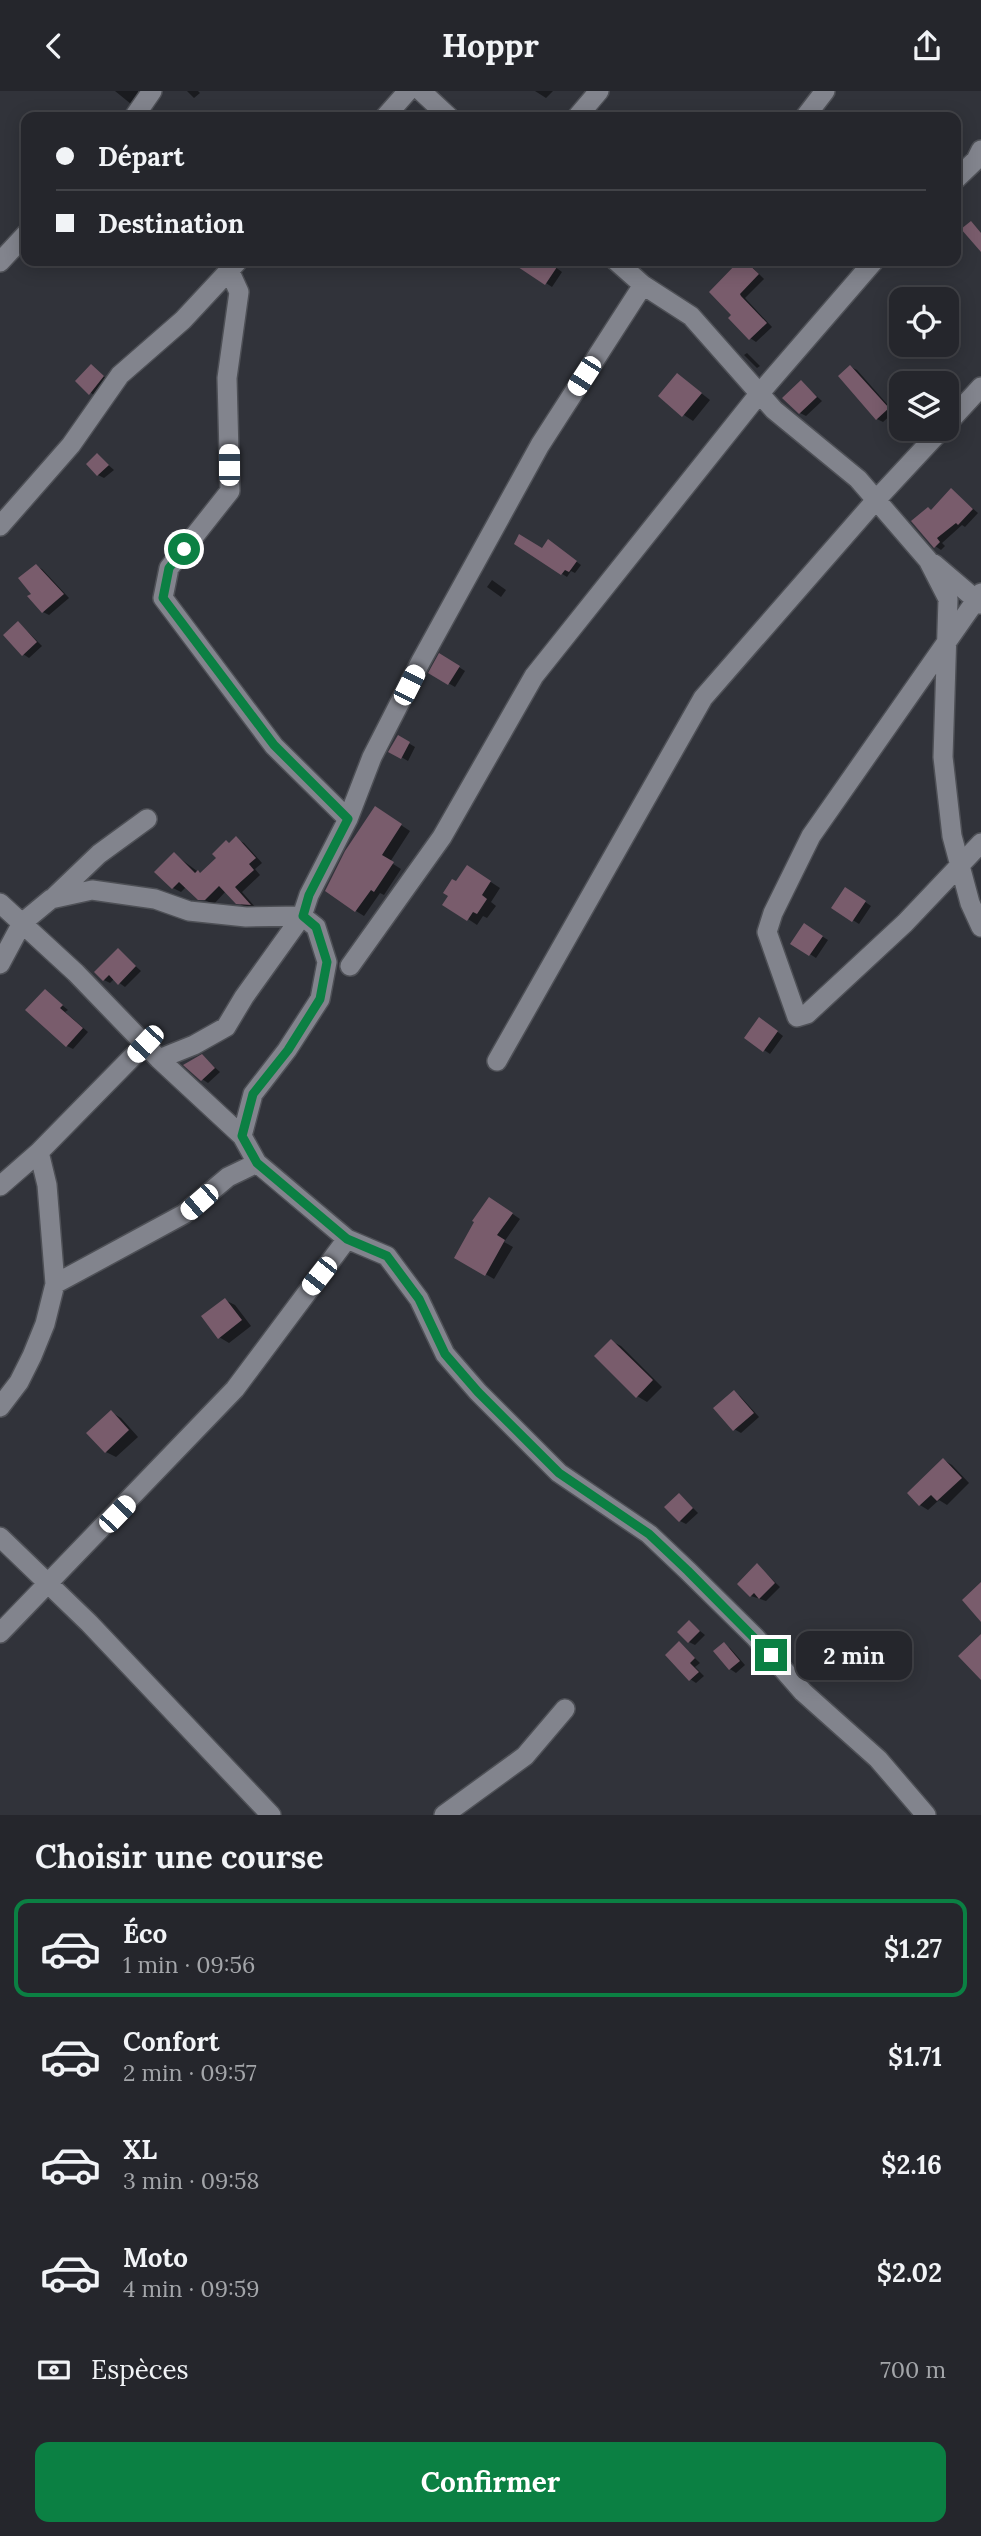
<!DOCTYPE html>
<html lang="fr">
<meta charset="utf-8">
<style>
body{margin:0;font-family:Lora,serif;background:#2d2e34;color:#f1f3f6;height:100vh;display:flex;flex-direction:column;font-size:26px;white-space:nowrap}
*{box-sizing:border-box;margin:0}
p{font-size:23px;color:#a3a5a9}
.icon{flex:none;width:38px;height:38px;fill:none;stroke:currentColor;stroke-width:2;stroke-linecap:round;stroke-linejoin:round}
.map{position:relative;height:1724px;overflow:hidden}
.details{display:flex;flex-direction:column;background:#25262c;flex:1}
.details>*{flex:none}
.guide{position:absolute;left:21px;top:21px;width:940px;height:154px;border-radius:14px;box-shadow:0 4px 18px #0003,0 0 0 2px #424348;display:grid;align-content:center;height:154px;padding:0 35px;background:#25262c}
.controls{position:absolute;left:889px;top:196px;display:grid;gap:14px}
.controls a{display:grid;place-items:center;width:70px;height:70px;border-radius:14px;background:#25262c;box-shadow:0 4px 18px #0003,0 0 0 2px #424348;font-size:35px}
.end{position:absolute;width:32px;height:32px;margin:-16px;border:9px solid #0b8043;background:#fff;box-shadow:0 0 0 4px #fff}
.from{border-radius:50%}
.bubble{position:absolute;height:49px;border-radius:14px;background:#25262c;box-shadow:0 4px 18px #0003,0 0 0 2px #424348;font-size:23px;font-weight:700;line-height:49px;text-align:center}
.car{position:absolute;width:21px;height:42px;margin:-21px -10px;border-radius:9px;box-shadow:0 0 5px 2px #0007;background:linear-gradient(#fff 24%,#345 0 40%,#fff 0 76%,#345 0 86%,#fff 0)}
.guide b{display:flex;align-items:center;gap:24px;height:66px;font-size:26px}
.guide b+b{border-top:2px solid #424348}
.guide i{width:18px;height:18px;background:#f1f3f6}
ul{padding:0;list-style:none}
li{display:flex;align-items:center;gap:21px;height:98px;margin:0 14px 10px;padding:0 21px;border:4px solid transparent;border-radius:14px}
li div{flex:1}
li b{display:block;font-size:26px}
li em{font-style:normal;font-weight:700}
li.active{border-color:#0b8043}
li>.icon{width:63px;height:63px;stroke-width:1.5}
h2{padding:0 35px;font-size:32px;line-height:84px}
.pay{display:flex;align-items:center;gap:18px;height:77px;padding:0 35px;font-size:26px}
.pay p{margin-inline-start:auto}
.button{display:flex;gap:14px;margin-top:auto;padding:14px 35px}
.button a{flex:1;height:80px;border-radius:14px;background:#0b8043;color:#fff;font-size:28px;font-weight:700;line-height:80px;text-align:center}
header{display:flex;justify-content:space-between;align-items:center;height:91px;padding:0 35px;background:#25262c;font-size:32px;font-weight:700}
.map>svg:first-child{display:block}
.shadow{fill:#0007}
.building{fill:#795c6c}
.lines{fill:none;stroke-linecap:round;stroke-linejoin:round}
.minor-casing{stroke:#4e5056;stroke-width:22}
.minor{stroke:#82848d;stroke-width:19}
.route{stroke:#0b8043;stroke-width:9}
</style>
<header><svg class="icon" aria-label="back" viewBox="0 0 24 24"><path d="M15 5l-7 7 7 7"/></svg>Hoppr<svg class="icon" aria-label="share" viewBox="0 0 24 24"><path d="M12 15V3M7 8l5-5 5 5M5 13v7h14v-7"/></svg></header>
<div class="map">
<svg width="981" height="1724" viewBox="0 0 981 1724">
<rect width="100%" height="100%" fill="#31333a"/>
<!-- shadow -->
<path class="shadow" d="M115,0H138L141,3L131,13Z
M187,0H198L200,2L194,7Z
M535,0H553L546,7Z
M524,170H547L562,181L552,196L520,175Z
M741,170L748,172L764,188L745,207L772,236L756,251L750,247L733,224L712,201Z
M747,262L760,275L757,277L744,264Z
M92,275L109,290L96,306L77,290Z
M851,276L857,279L894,321L883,331L877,328Z
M678,284L710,309L693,330L684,324Z
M801,291L822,310L806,325L800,322Z
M98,365L114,379L104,387L98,384Z
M951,399L978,422L965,436L962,434L942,452L945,455L941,459L935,455L932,420Z
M516,453L542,459L554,454L581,474L575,482L571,480L567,486Z
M36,475L42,478L69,507L49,524L43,521Z
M492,489L506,499L501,506L487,496Z
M19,532L42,555L29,567L23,563Z
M440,564L465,580L455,596L431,582Z
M398,646L415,656L408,670L391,660Z
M384,723L410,740L390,771L401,778L384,804L380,802L364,825L356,820Z
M236,748L244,752L262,772L255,778L260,784L242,801L256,817L245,816L237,811L226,800L214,813L199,807L187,795L181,801L173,797L174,763L201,783Z
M477,782L500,797L491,811L496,815L487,827L483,825L477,834L468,828L450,805L457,793Z
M852,802L871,815L859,833L834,817Z
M804,834L828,849L816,867L793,852Z
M118,859L141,880L125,896L114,888L110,892L104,889Z
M45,900L68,919L65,921L88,941L73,958L67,955Z
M766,932L783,945L770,963L764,959Z
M202,965L220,981L208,992L202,988Z
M498,1113L520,1128L504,1151L513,1156L494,1188L456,1166Z
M225,1209L235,1214L251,1235L229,1252L219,1246Z
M611,1250L621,1255L662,1296L647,1311L637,1305Z
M734,1301L740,1305L759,1326L741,1342L734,1338Z
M111,1321L121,1327L138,1346L116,1366L106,1361Z
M944,1369L952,1374L969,1392L947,1414L939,1409L928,1419L920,1414Z
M680,1404L698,1422L686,1433L680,1430Z
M757,1474L780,1496L766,1510L751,1505Z
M689,1531L705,1544L695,1554L689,1551Z
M680,1553L700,1572L695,1576L704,1585L696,1592L690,1588Z
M724,1553L730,1557L745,1574L736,1582L730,1578Z"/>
<!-- building -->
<path class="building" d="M971,130L981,142V161L961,138Z
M509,170H548L557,176L545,194Z
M739,170H745L759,183L740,203L741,205L767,232L749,249L728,227L731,224L709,201Z
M91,273L104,285L89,304L75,290Z
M850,274L889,317L876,329L838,285Z
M677,282L702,302L682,326L658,305Z
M801,289L817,306L799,323L782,307Z
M97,362L109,374L97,385L86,373Z
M951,397L973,418L958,434L956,432L937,447L940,451L934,457L911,430L928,416L931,419Z
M519,443L542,457L548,448L577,470L569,481L565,479L561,484L514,453Z
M36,473L64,503L42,522L27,505L31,503L18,487Z
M18,530L37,551L22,565L3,544Z
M439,562L460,575L448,594L428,582Z
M398,644L410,651L401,668L388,661Z
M375,715L402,733L382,764L394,771L374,801L371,799L355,821L325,800L345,760Z
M236,745L256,767L249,773L254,779L235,796L251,814L236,813L219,795L205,809H198L179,791L172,798L154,781L174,761L195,782L198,779L200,782L216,767L212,763L226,749L229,752Z
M467,774L491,790L482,804L487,808L477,823L473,821L467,830L442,814L448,805L443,802L452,788L456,790Z
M845,796L866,810L852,831L831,817Z
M804,832L823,845L809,865L790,853Z
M118,857L136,875L118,894L109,884L103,890L94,881Z
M45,898L63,914L60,917L83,937L66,956L25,919Z
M759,926L778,940L763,961L744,947Z
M202,963L215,977L201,990L183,974Z
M489,1106L513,1122L497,1144L505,1149L485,1185L454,1167L474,1131L472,1130Z
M225,1207L242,1229L218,1248L201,1225Z
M611,1248L653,1289L636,1307L594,1265Z
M734,1299L754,1322L733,1340L713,1317Z
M111,1319L129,1339L105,1362L86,1342Z
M943,1367L962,1387L937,1410L931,1404L919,1415L907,1402Z
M679,1402L693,1417L679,1431L664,1416Z
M757,1472L775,1492L759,1508L754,1502L750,1506L737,1493Z
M981,1491V1531L962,1509Z
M689,1529L700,1540L688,1552L677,1541Z
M981,1543V1589L958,1565Z
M679,1550L695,1567L690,1572L699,1581L689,1590L665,1564Z
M724,1551L740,1570L729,1579L713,1560Z"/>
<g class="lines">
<!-- minor casing -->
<g class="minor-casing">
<path id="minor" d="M421,0L449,26
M134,26L152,0
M385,26L408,0
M577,26L599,0
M805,26L825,0
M956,88L976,69L981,59
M616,170L643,194L691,225L774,319L858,388L928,469L948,508L943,666L952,745L970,812L981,836
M0,171L26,143
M229,179L239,201L227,287L230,400L169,477L163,507L274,655L348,728
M947,333L981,296
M0,435L71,354L120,284L183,229L237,171
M934,473L981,513
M981,502L811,745L773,822L767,841L797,926L807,923L905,832L981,752
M52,808L99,763L147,728
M0,812L76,882L159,968L242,1045L257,1072L347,1148L387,1165L419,1208L445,1263L478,1301L559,1382L649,1443L688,1480L755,1546L803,1601L878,1668L926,1724
M0,873L22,832L51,808L92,799L155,808L189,820L246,826L302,825L316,836L327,871L320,908L287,959L253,1003L242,1045
M350,875L442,746L534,585L759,303L874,170
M159,968L194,954L226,936L244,906L302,825L309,804L348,728L372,666L421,570L540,354L643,194
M497,970L703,607L876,409L942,338
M0,1095L39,1061L145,953
M55,1193L184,1123L228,1086L257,1072
M0,1316L19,1291L32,1265L45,1233L55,1193L47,1094L39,1061
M0,1446L89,1532L271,1724
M0,1542L235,1298L347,1148
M444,1724L525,1665L565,1618"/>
</g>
<!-- minor -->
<use href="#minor" class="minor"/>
</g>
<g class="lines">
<!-- route -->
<path class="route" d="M184,458L169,477L163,507L274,654L348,728L309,804L303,825L316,836L327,871L320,908L288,959L253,1003L242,1045L257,1072L347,1148L387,1165L419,1208L445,1263L478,1301L559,1382L649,1443L688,1480L771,1564"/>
</g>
</svg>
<div class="controls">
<a><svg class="icon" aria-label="locate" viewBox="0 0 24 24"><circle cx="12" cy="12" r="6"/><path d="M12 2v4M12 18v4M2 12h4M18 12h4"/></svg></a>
<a><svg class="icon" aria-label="layers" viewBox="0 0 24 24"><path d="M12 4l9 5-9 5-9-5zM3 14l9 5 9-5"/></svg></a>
</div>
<i class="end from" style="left:184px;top:458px"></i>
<i class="end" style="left:771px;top:1564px"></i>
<div class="bubble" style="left:796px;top:1540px;width:116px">2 min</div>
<i class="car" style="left:584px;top:285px;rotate:213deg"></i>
<i class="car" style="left:229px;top:374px;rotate:0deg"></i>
<i class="car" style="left:409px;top:594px;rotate:27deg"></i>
<i class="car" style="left:145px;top:953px;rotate:223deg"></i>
<i class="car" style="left:199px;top:1111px;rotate:229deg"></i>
<i class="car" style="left:319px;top:1185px;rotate:218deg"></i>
<i class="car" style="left:117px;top:1423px;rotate:44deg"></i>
<div class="guide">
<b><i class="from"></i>Départ</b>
<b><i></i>Destination</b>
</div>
</div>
<section class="details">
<h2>Choisir une course</h2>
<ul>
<li class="active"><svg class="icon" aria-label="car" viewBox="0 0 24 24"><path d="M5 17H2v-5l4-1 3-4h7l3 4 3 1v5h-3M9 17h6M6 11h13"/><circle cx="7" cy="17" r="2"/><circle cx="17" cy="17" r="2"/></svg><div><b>Éco</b><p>1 min · 09:56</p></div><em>$1.27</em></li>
<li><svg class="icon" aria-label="car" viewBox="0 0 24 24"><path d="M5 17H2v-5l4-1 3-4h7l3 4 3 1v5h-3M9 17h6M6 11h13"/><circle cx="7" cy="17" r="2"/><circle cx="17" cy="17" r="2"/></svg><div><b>Confort</b><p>2 min · 09:57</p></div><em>$1.71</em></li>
<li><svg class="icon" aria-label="car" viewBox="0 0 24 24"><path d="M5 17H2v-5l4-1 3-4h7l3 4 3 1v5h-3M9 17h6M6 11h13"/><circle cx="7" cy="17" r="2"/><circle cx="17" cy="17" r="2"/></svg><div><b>XL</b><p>3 min · 09:58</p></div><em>$2.16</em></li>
<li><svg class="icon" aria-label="car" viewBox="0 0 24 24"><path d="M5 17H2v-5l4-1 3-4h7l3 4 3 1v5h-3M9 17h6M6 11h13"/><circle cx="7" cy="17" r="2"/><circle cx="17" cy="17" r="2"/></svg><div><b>Moto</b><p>4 min · 09:59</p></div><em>$2.02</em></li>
</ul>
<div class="pay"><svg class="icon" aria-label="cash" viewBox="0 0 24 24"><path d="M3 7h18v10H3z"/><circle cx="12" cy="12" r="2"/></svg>Espèces<p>700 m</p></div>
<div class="button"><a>Confirmer</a></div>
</section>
